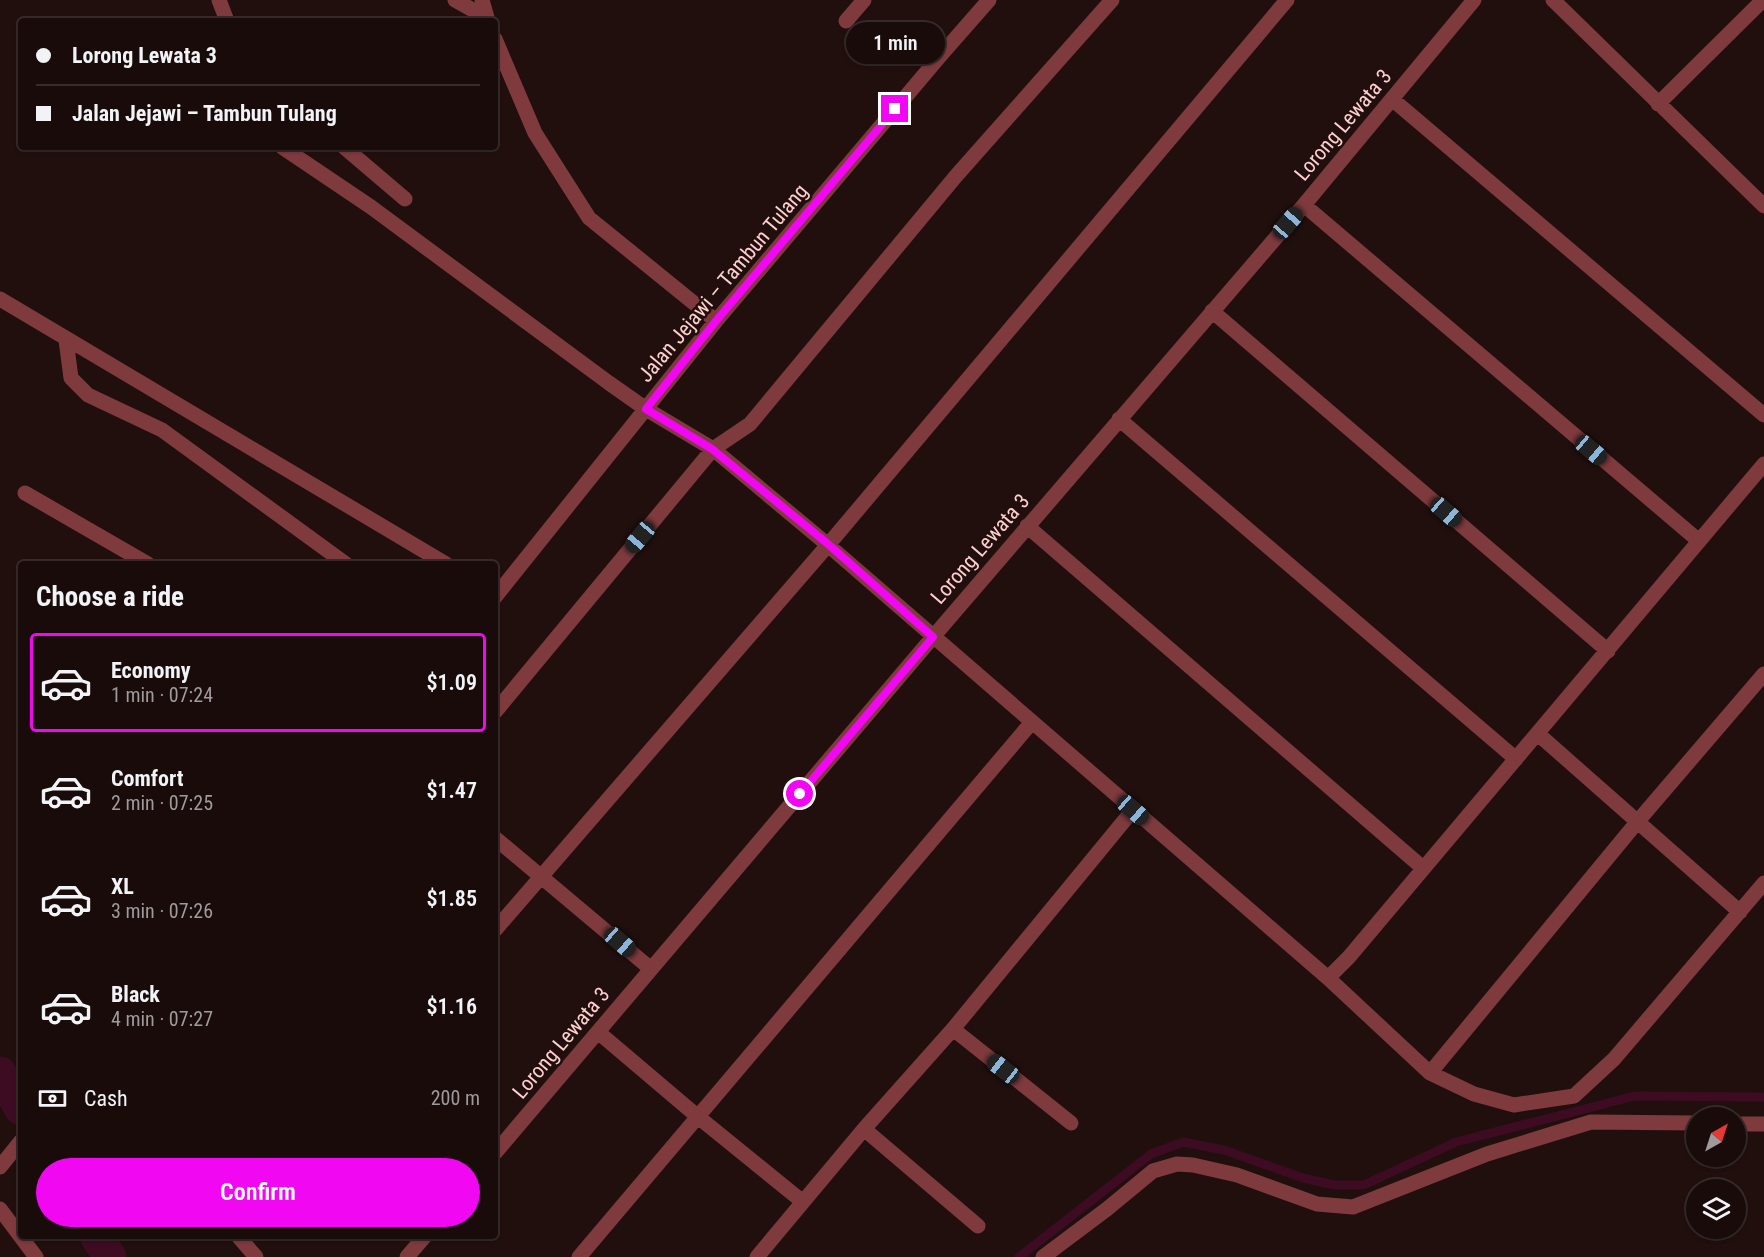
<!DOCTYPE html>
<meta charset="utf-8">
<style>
body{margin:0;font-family:"Roboto Condensed",sans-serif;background:#221413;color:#f1f3f6;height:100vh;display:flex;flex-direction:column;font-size:22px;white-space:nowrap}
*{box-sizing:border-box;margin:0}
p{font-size:20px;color:#9f9b9c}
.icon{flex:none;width:33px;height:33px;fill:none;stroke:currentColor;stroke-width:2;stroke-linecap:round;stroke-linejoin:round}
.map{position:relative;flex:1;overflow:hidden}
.drawer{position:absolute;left:18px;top:561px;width:480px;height:678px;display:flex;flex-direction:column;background:#190b0a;border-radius:6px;box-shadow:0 2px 4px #0004,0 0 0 2px #372b2b}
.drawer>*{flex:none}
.hud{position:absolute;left:18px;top:18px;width:480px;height:132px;border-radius:6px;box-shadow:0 2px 4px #0004,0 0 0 2px #372b2b;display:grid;align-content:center;height:132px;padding:0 18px;background:#190b0a}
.needle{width:39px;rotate:39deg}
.fabs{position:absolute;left:1686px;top:1107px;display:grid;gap:12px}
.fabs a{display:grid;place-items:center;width:60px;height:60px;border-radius:50%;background:#190b0a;box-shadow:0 2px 4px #0004,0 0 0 2px #372b2b;font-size:30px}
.end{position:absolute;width:27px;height:27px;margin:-14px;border:8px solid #f207f2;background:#fff;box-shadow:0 0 0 3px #fff}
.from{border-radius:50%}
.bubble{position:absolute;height:42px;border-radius:21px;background:#190b0a;box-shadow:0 2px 4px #0004,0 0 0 2px #372b2b;font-size:20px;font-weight:600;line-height:42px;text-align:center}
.car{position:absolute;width:18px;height:36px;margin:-18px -9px;border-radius:8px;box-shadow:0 0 4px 2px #0007;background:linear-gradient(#222 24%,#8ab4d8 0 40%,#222 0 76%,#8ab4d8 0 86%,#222 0)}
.hud b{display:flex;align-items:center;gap:21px;height:57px;font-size:22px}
.hud b+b{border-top:2px solid #372b2b}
.hud i{width:15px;height:15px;background:#f1f3f6}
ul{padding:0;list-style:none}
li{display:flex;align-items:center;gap:18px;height:99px;margin:0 12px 9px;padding:0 6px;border:3px solid transparent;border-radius:6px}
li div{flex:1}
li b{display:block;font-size:22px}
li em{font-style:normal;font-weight:600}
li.on{border-color:#f207f2}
li>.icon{width:54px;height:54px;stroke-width:1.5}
h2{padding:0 18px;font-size:27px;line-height:72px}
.pay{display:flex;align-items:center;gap:15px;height:66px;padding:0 18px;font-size:22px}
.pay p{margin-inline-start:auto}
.cta{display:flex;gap:12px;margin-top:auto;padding:12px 18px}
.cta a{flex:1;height:69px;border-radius:36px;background:#f207f2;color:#fff;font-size:24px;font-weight:600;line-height:69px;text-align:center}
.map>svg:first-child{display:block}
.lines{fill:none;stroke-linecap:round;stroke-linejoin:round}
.stream{stroke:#3d0b22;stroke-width:9}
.canal{stroke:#3d0b22;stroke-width:33}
.minor{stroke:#7f3a3e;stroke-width:15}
.route{stroke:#f207f2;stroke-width:8}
.labels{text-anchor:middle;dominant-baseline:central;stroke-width:5;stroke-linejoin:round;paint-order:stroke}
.street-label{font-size:21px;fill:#fed0cf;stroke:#210f0e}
</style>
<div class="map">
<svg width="1764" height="1257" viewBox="0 0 1764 1257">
<rect width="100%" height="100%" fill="#210f0e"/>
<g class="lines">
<!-- stream -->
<path class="stream" d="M1019,1257L1151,1154L1183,1142L1224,1150L1303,1178L1334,1185H1364L1456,1142L1635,1096L1764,1097"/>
<!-- canal -->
<path class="canal" d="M0,1073L21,1109
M96,1236L110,1257"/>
<!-- minor -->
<path class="minor" d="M219,0L227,21
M455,0L487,18
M482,0L488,21
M1553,0L1764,206
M846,21L864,0
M495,39L535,133L589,218L716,321
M1392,99L1764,415
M1658,104L1763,0
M282,147L371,207L609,383L646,409L713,449L828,545L1328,978L1430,1073L1474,1094L1514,1105L1574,1096L1614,1059L1764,883
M344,147L405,199
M1304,205L1699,541
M0,299L446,564
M1212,311L1608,651
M66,340L71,378L88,395L162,430L346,564
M1119,419L1516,759
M25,493L148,564
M1027,526L1423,868
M495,597L716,321L940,56L989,0
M495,712L713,449L750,424L956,176L1112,0
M1538,734L1740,912
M495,838L651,969
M495,930L828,545L1287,0
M1328,978L1349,957L1764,464
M953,1029L1071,1123
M598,1032L697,1116L803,1202
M1430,1073L1638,821L1764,674
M1736,1124H1764
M864,1129L978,1226
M495,1153L933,637L1304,205L1474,0
M0,1167L21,1141
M0,1209L36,1257
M238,1236L256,1257
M407,1257L425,1236
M579,1257L1032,722
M757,1257L864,1129L953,1029L1133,810
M1043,1257L1107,1209L1153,1171L1177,1164L1193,1165L1237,1175L1317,1204L1353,1207L1487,1154L1591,1122L1696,1123"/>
</g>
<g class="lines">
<!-- route -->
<path class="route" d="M800,794L933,637L828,544L712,449L646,409L716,321L895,109"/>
</g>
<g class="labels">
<!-- street labels -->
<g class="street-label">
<text transform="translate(1343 125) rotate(-50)">Lorong Lewata 3</text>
<text transform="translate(723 283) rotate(-50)">Jalan Jejawi – Tambun Tulang</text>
<text transform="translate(980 549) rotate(-49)">Lorong Lewata 3</text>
<text transform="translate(561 1043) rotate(-50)">Lorong Lewata 3</text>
</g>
</g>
</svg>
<div class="fabs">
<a><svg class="needle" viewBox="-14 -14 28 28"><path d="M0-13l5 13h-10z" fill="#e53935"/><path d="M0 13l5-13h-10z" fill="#9f9b9c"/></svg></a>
<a><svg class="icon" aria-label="layers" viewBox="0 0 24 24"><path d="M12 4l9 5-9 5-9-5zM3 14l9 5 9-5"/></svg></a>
</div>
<i class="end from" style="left:800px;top:794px"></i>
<i class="end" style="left:895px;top:109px"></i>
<div class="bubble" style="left:846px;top:22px;width:99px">1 min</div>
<i class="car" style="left:1288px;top:223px;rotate:41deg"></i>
<i class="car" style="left:1591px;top:450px;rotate:130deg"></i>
<i class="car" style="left:1446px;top:512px;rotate:131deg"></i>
<i class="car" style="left:640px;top:537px;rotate:220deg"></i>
<i class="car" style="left:1133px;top:810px;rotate:131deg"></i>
<i class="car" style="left:620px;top:942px;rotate:131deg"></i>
<i class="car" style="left:1003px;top:1069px;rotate:308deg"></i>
<div class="hud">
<b><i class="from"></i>Lorong Lewata 3</b>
<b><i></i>Jalan Jejawi – Tambun Tulang</b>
</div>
<section class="drawer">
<h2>Choose a ride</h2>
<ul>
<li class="on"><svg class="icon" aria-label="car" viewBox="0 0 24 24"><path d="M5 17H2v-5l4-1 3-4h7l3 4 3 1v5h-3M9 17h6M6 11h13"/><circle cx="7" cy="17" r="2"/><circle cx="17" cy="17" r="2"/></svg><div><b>Economy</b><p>1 min · 07:24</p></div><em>$1.09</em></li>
<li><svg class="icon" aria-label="car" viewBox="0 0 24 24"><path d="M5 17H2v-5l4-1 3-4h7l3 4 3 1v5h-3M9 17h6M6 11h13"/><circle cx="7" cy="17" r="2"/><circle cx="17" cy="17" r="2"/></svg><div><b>Comfort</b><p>2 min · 07:25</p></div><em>$1.47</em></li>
<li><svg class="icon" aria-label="car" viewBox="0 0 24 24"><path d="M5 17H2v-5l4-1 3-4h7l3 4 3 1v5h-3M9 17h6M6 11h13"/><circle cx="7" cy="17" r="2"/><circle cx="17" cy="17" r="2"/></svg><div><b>XL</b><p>3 min · 07:26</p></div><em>$1.85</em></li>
<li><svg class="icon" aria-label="car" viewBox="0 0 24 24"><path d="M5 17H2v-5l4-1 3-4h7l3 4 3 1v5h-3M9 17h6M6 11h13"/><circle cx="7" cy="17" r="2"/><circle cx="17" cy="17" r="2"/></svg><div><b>Black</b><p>4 min · 07:27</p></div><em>$1.16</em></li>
</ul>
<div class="pay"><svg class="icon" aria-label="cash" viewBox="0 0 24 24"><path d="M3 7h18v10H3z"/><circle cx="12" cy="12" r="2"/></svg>Cash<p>200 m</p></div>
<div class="cta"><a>Confirm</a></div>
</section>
</div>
